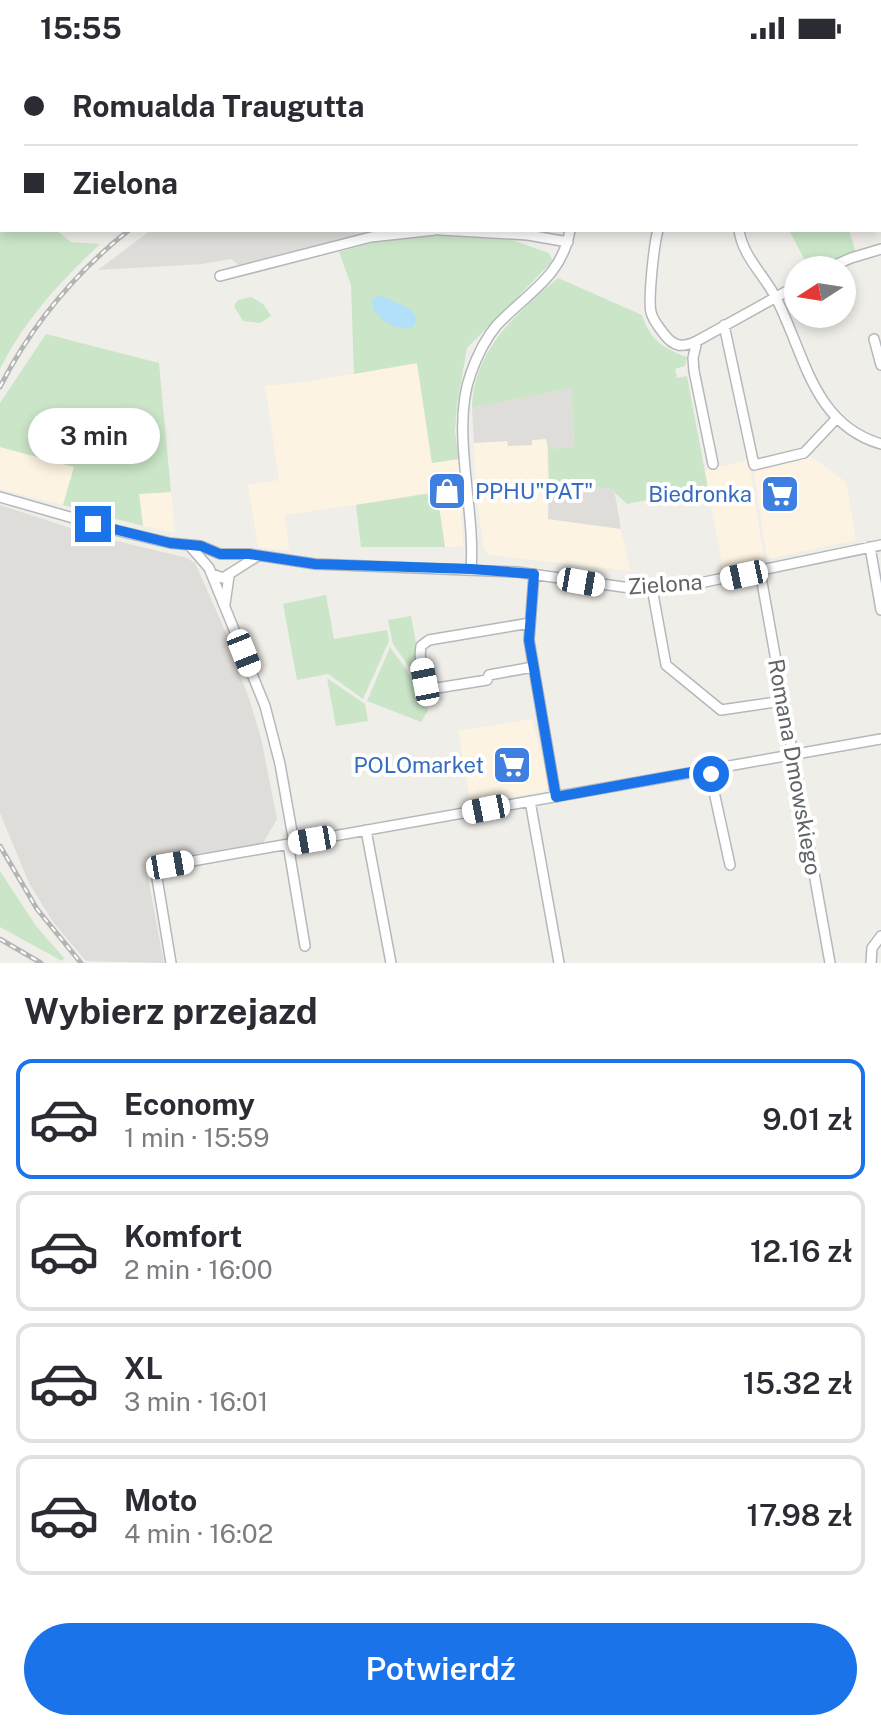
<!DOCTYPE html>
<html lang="pl">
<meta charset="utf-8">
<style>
body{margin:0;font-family:"Public Sans",sans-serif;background:#f7f7f7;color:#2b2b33;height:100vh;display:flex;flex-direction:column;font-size:30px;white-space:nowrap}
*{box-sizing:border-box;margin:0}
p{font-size:26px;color:#7c7c81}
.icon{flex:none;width:44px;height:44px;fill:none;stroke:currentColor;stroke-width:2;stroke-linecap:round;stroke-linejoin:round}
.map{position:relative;height:907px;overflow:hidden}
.side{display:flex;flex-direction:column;background:#fff;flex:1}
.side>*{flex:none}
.top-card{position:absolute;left:0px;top:0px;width:882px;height:176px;box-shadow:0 4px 12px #0003;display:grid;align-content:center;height:176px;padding:0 24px;background:#fff}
.needle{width:52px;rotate:258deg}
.fabs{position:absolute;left:784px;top:200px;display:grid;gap:16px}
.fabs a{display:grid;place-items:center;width:72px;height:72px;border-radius:50%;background:#fff;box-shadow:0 4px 12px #0003;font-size:40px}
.end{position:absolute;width:36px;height:36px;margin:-18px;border:10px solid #1a73e8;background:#fff;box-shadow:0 0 0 4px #fff}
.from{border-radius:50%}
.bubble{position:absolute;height:56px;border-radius:28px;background:#fff;box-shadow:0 4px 12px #0003;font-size:26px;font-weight:600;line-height:56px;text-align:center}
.car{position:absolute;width:24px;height:48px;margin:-24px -12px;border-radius:10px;box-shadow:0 0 6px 2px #0007;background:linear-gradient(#fff 24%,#345 0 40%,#fff 0 76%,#345 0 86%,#fff 0)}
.top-card b{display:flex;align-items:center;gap:28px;height:76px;font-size:30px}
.top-card b+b{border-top:2px solid #e1e1e2}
.top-card i{width:20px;height:20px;background:#2b2b33}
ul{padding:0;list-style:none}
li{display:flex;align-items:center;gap:24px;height:120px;margin:0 16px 12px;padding:0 8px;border:4px solid #e1e1e2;border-radius:16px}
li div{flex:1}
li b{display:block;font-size:30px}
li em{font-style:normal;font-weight:600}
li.on{border-color:#1a73e8}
li>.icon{width:72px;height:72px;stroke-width:1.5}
h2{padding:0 24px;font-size:36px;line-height:96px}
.primary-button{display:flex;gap:16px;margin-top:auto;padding:16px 24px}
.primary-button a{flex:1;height:92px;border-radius:48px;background:#1a73e8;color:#fff;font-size:32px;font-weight:600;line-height:92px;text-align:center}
.status{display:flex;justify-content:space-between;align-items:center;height:56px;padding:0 40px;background:#fff;direction:ltr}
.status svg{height:22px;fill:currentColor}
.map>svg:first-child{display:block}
.commercial{fill:#fcf3e2}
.industrial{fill:#dfddda}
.green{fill:#cae5c8}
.water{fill:#b1e0f8}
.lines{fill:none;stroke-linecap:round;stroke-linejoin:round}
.minor-casing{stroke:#b5b8bb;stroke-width:12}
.minor{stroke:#fff;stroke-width:9}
.rail-casing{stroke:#b4b5b5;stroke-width:5}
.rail{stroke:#fff;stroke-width:2;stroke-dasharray:6;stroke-linecap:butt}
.route{stroke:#1a73e8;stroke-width:10}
.labels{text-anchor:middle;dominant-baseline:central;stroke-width:8;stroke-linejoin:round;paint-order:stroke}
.shop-label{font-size:22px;fill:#366cbe;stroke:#fff;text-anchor:end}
.street-label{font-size:22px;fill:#606467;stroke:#fff}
</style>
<div class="status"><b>15:55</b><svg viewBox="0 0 49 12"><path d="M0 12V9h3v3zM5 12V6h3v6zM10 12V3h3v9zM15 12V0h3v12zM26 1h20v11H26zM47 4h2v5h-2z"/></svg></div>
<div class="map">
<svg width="881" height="907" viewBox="0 0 881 907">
<rect width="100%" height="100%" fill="#f0eee9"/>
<!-- commercial -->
<path class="commercial" d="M417,307L432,407L459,403L463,491H445L436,437L285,459L289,495L258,491L248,429L279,424L265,330L310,325Z
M547,383L548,463L621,473L630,515L489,499L484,493L476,439L474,387L507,385L508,390L532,389L531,384Z
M0,391L75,411L63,449L0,433Z
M810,400L846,426L856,484L767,503L754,417L757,413Z
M749,404L764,504L723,512L704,414Z
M171,436L175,477L143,470L139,437Z
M532,663L549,730L546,735L475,747L474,742L470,743L458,675Z"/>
<!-- industrial -->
<path class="industrial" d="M151,174H376L240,210L231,203L202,208L98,214Z
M571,332L574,392L548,393L546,383L532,384V389L508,390L507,385L474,387L472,352Z
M549,426L611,433L615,438L621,473L548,463Z
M0,449L92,479L187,502L195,507L235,597L233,603L248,639L261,682L277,763L263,787L145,806L164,907L86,905L53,866L29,827L0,757Z"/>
<!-- green -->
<path class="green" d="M257,0H757L257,2Z
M0,112L2,174H56L71,186L100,188C59,227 26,262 0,313Z
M789,174H849L856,197L817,214H810Z
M439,180L512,184L549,197L553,205L467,292L457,348L455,376L459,403L432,407L417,307L354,318L351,229L339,196L387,183Z
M558,222L642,259C650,284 664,293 687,301L685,310L675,313L677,322L687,320L708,432L627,448L611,433L549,426L548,393L574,391L571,332L472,352C474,293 516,258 558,222Z
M251,241L263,248L271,260L260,267L243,265L234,250L238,244Z
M46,278L159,307L171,436L139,438L143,470L63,449L74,411L0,391V347Z
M437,436L445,491H361L356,449Z
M326,539L334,583L387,574L389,585L363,643L328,618L297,624L283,548Z
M411,560L424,632L393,588L388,564Z
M390,591L425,640L428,655L421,666L367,645Z
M327,622L365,648L368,665L336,670Z
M0,815L36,870L64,902L62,905L0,871Z"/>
<!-- water -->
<path class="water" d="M382,240L411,253L417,263L413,271C393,274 385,268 373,253L372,242Z"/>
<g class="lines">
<!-- minor casing -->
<g class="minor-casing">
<path id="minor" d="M0,74L2,75
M880,94L881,95
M440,174L528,179L568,186
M658,174C654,188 648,243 651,256C653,265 659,271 664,278C674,291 682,292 697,285L798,229
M739,174C743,202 765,219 777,244C805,299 813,368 881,388
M824,214L851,202L881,193
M220,220L371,181L435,174
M724,269L754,409L804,397L836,363
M874,283L881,309
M697,285L693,302L694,315L713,408
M0,441L115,474L170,487L201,490L220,498H249L315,508L517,516L630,532L695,528L881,489
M190,490L209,512L265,650L280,708L294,787
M870,491L881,554
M471,513C476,454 450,372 471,317C477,300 485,283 497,269C527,237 562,221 570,174
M760,515L830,907
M212,518L223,522L256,501
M534,518L529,584L556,741
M652,532L666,609L721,654L783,645
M225,548L229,520
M530,567L429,584L421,590C419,603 421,624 431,633L487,624L489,619L533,611
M709,713L730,809
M530,745L559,907
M366,774L391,907
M288,788L305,890
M171,907L157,822L163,812L170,809L881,683
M871,907L872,892L881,880"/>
</g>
<!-- minor -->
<use href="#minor" class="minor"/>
<!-- rail casing -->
<g class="rail-casing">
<path id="rail" d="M880,3L881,2
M0,331C31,270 75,217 129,174
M0,790L37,853L81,907
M0,883L41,907"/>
</g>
<!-- rail -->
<use href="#rail" class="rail"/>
</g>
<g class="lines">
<!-- route -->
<path class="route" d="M93,468L170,487L201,490L220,498H249L315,508L471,513L534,518L529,584L556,741L709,713L711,718"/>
</g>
<!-- icons -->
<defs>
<g id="shop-square" transform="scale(2)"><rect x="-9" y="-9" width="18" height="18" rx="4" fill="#3f7fe0" stroke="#fff"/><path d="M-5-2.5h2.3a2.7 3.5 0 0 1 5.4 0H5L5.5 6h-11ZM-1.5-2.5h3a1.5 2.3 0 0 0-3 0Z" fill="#fff"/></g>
<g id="supermarket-square" transform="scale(2)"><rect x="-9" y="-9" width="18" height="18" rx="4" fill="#3f7fe0" stroke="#fff"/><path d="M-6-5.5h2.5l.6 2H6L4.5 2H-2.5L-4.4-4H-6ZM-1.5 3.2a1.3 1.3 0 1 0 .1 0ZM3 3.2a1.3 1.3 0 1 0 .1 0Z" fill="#fff"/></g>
</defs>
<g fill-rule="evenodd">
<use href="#shop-square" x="447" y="435"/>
<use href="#supermarket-square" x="780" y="438"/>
<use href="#supermarket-square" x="512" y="709"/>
</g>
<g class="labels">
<!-- shop labels -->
<g class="shop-label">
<text x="475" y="435" text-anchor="start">PPHU"PAT"</text>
<text x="752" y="438">Biedronka</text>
<text x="484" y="709">POLOmarket</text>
</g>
<!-- street labels -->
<g class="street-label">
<text transform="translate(665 528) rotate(-4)">Zielona</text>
<text transform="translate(795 711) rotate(80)">Romana Dmowskiego</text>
</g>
</g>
</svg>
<div class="fabs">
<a><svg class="needle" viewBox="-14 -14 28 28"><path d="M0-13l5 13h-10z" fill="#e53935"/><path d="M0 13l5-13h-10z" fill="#7c7c81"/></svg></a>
</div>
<i class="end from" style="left:711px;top:718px"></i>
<i class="end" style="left:93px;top:468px"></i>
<div class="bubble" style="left:28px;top:352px;width:132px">3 min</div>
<i class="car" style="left:744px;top:519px;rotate:258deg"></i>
<i class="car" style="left:581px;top:526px;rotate:100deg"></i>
<i class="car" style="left:244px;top:597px;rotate:158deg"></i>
<i class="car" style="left:425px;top:626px;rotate:349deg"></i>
<i class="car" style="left:486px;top:753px;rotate:259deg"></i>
<i class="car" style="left:312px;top:784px;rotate:260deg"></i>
<i class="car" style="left:170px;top:809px;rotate:80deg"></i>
<div class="top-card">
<b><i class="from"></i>Romualda Traugutta</b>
<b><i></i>Zielona</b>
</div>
</div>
<section class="side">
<h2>Wybierz przejazd</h2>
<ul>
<li class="on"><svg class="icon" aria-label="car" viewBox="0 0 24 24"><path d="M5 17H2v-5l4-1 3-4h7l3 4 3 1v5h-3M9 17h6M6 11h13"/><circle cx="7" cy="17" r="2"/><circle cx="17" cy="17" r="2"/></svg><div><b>Economy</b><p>1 min · 15:59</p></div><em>9.01 zł</em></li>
<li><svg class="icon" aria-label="car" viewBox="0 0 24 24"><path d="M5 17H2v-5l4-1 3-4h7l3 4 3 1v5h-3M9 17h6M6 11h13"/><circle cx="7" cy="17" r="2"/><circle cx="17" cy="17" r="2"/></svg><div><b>Komfort</b><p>2 min · 16:00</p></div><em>12.16 zł</em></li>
<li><svg class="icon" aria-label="car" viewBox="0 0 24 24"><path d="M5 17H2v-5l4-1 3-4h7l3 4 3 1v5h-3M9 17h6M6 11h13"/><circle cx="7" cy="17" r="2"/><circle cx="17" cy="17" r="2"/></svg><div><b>XL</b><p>3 min · 16:01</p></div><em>15.32 zł</em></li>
<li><svg class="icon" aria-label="car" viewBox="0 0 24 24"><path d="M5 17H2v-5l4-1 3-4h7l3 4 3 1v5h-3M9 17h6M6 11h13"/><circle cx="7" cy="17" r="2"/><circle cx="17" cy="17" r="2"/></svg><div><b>Moto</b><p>4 min · 16:02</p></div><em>17.98 zł</em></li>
</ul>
<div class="primary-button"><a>Potwierdź</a></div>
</section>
